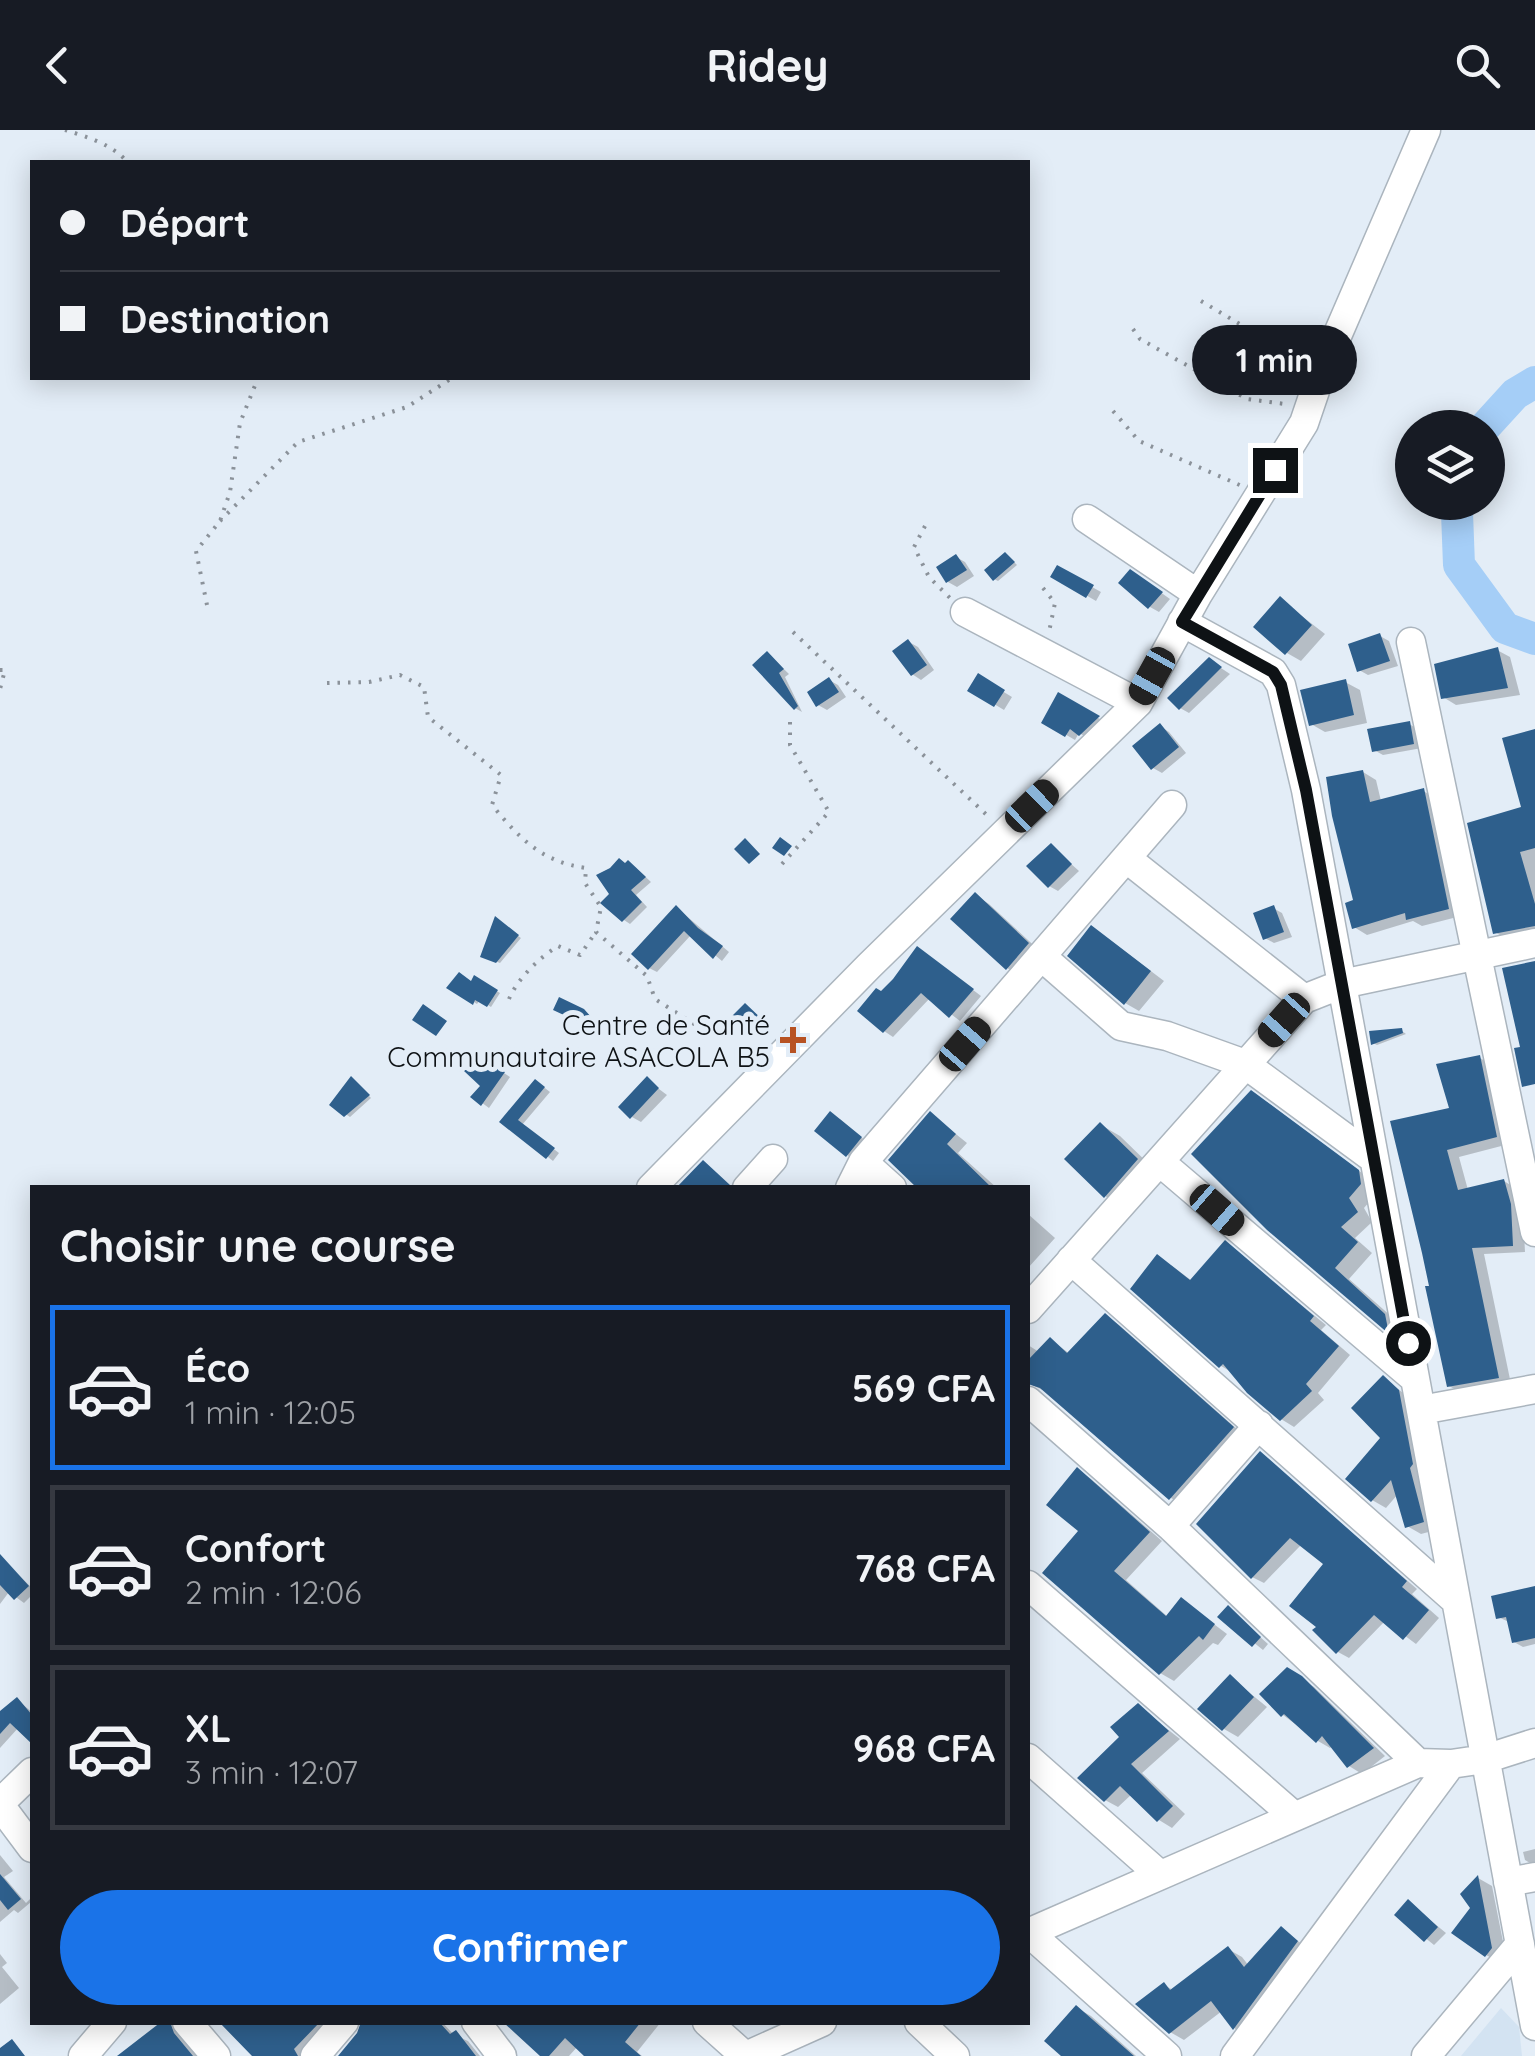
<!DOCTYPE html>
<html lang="fr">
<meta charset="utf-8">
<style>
body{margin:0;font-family:Quicksand,sans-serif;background:#242831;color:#f1f3f6;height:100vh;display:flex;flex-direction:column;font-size:38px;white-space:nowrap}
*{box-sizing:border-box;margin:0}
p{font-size:32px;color:#9ea1a6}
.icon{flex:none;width:55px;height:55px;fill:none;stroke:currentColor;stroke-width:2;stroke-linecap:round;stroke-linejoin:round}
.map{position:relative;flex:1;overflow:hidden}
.drawer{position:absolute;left:30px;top:1055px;width:1000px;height:840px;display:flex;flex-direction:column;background:#171b24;border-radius:0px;box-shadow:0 5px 25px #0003}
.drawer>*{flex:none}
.top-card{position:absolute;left:30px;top:30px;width:1000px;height:220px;border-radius:0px;box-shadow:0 5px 25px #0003;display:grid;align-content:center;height:220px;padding:0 30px;background:#171b24}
.fabs{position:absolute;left:1395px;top:280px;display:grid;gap:20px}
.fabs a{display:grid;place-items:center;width:110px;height:110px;border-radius:50%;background:#171b24;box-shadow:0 5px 25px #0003;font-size:50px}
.end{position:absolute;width:45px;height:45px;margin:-22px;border:12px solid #0e1215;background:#fff;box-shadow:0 0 0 5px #fff}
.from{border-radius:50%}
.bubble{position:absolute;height:70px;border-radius:35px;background:#171b24;box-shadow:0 5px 25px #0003;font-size:32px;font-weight:700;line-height:70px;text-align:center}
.car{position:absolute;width:30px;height:60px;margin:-30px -15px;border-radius:12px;box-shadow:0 0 8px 2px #0007;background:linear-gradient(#222 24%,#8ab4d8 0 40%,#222 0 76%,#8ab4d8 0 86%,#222 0)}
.top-card b{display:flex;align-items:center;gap:35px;height:95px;font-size:38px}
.top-card b+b{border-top:2px solid #363941}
.top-card i{width:25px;height:25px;background:#f1f3f6}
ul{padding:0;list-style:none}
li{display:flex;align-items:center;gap:30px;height:165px;margin:0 20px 15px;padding:0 10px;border:5px solid #363941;border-radius:0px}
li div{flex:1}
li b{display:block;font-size:38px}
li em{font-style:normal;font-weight:700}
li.active{border-color:#1a73e8}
li>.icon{width:90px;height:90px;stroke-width:1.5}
h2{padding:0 30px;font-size:45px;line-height:120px}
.action{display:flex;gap:20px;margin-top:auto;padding:20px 30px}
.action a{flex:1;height:115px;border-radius:60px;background:#1a73e8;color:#fff;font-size:40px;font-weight:700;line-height:115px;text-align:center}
header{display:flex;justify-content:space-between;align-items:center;height:130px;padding:0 30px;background:#171b24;font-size:45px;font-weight:700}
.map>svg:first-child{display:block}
.built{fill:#d3e3f2}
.shadow{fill:#0003}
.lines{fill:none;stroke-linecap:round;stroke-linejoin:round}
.river{stroke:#a5cef7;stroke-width:32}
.building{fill:#2e5f8c}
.minor-casing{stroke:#abb5be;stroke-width:31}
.path{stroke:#8b929a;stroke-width:4;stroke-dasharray:2.5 8;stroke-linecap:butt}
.minor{stroke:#fff;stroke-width:28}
.route{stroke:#0e1215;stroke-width:12}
.poi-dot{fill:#b75222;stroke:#e3edf7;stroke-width:4}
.labels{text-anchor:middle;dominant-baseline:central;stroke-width:10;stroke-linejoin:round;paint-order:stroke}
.poi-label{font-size:28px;fill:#0e1215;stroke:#e3edf7;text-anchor:end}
</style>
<header><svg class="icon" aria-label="back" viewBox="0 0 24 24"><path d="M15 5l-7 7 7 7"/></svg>Ridey<svg class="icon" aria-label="search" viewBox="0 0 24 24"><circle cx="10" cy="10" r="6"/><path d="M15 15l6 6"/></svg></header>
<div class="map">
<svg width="1535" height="1926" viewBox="0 0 1535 1926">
<rect width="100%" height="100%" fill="#e3edf7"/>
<!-- built -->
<path class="built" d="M1501,1878L1519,1897L1522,1926H1461Z"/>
<!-- shadow -->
<path class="shadow" d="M956,427L965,432L974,446L957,457L948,452Z
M1009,427L1017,435L998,451L994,449Z
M1058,438L1101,462L1096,471L1053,446Z
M1139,447L1170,469L1159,482L1150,477Z
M1281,470L1325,504L1301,531L1287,523Z
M1380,506L1389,511L1398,536L1368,545L1359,540Z
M909,512L918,517L934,540L921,550L912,544Z
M1497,520L1510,527L1520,565L1456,575L1443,567Z
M768,524L789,544L785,547L802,582L795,578Z
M1209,530L1230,544L1189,583L1180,578Z
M979,547L1012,567L1004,580L971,560Z
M829,550L838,555L846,567L827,580L818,575Z
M1345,552L1360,560L1367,593L1325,602L1311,594Z
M1059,566L1107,593L1090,609L1079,603L1075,610L1044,592Z
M1409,594L1418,599L1422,618L1383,625L1374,620Z
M1160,596L1169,602L1186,623L1162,643L1153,638Z
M1535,601V809L1514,814L1495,802L1524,679Z
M1363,642L1376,650L1381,671L1423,661L1437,668L1461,786L1422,796L1413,791L1367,805L1354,797Z
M1051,716L1079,741L1058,761L1049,756Z
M635,737L651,752L636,765L647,777L630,794L624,790Z
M975,765L989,774L1042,823L1021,846L1007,838Z
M677,778L729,822L722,831L691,805L657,842L649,838Z
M1273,778L1282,783L1292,807L1274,813L1265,808Z
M496,790L521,808L500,833L487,828Z
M1106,807L1164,851L1139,881L1125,873Z
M926,824L981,866L960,891L930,868L893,907L884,901L882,864Z
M475,848L500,863L491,877L480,870L477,874L450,857L473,855Z
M746,876L772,899L762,909L735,886Z
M1402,901L1406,904L1377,915L1373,913Z
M1480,928L1492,935L1509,1014L1459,1027L1468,1060L1504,1051L1517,1059L1523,1083L1525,1122L1484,1124L1511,1254L1462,1263L1449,1256L1425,1122L1452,980Z
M498,939L510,947L489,978L474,967Z
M647,950L667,965L641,992L632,987Z
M355,951L371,968L350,987L332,975Z
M541,955L550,962L522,995L559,1023L553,1031L503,991Z
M1267,972L1374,1052L1376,1064L1364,1078L1372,1092L1355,1108L1372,1123L1349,1149L1401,1195L1404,1209L1269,1098Z
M931,984L967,1013L958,1023L997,1058H922Z
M840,989L869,1014L856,1030L847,1025Z
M1101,995L1120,1006L1156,1041L1124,1077L1105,1066Z
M1028,1084L1055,1108L1028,1138Z
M1226,1114L1326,1195L1321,1200L1350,1225L1318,1263L1324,1270L1294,1297L1281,1289L1235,1244L1221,1236L1171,1135L1192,1151Z
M1105,1186L1119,1195L1246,1307L1185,1376L1171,1368L1049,1263L1028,1253V1215L1039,1222L1051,1210L1070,1224Z
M1384,1248L1412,1270L1436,1400L1421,1404L1407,1396L1398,1364L1386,1378L1372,1370L1384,1307Z
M1260,1324L1417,1459L1412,1464L1439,1488L1416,1514L1385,1491L1349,1528L1338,1522L1327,1434L1302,1414L1264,1453L1252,1447Z
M1078,1341L1091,1349L1162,1411L1126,1450L1168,1487L1182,1470L1227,1504L1218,1515L1213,1513L1174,1551L1160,1543L1081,1401Z
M6,1433L32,1458V1465L24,1473L9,1462L0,1474V1440Z
M1535,1458V1514L1523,1517L1514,1512L1509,1492L1498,1487Z
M1228,1478L1268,1514L1263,1520L1221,1486Z
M1287,1540L1314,1557L1385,1626L1362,1644L1349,1636L1333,1615L1330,1618L1318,1611L1283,1585Z
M1230,1547L1267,1577L1238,1607L1224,1599Z
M17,1570L32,1582V1610L19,1597L0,1618V1585Z
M1138,1576L1180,1609L1142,1643L1185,1684L1172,1698L1159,1690L1132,1664L1118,1677L1105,1670L1122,1607Z
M1535,1719V1736L1525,1730L1523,1722Z
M0,1725L13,1741L4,1747L26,1773L32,1767V1774L31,1772L18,1783L14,1780L0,1792Z
M1478,1748L1492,1756L1506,1827L1501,1833L1486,1825L1473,1778Z
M1408,1772L1446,1803L1434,1815L1397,1785Z
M1282,1799L1311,1821L1248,1906L1234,1898L1222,1881L1184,1910L1170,1902L1164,1855L1173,1860L1228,1819L1242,1827L1249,1836Z
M0,1824L7,1833L2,1837L19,1858L0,1874Z
M1077,1878L1091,1886L1136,1926H1064Z
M165,1892H180L186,1913L198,1926H137Z
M221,1892H339L307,1926H254Z
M362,1892H442L454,1905L468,1911L480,1926H340L360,1904Z
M511,1892H661L637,1922L642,1926H588L578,1916L569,1926H544Z"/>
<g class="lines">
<!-- river -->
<path class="river" d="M1484,298L1515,264L1535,252
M1460,372L1457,383L1459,435L1505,498L1535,509"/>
</g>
<!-- building -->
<path class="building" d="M1005,422L1015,432L993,451L984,440Z
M956,424L967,440L946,453L936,437Z
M1057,435L1094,455L1086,468L1050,447Z
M1130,439L1163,462L1148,479L1118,453Z
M1280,466L1312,495L1285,525L1253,497Z
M1380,503L1390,531L1357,542L1348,514Z
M908,509L927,535L911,546L892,521Z
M1498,517L1508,558L1441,569L1434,534Z
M767,521L784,539L779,543L798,576L794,580L752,535Z
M1209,527L1222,537L1179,580L1167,568Z
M978,543L1005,560L994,577L967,561Z
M829,547L839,562L816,577L807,562Z
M1346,549L1354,585L1309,596L1300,560Z
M1058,562L1100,586L1079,606L1070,599L1065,607L1041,593Z
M1410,591L1414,614L1372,622L1367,599Z
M1160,593L1179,617L1151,640L1132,616Z
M1535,599V718L1520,722L1535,774V796L1493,804L1467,693L1521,677L1502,608Z
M1363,640L1370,672L1424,658L1449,779L1406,790L1405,783L1352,799L1345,773L1353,770L1332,686L1326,647Z
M780,707L792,716L784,726L772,718Z
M745,708L760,724L749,734L734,719Z
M1051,713L1072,734L1048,758L1026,736Z
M619,728L625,733L628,730L646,747L631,760L642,772L622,792L600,773L609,764L596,745L610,738Z
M975,762L1029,813L1006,840L950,789Z
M676,775L698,798L723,816L713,829L684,801L648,840L631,824Z
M1274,775L1284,802L1263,810L1253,783Z
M495,786L519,805L496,833L480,827Z
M1091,795L1151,841L1124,875L1067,826Z
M917,816L974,859L949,888L921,863L883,903L857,881L876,858L881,861L893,849Z
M1535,831V954L1522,957L1514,918L1520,917L1502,838Z
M459,842L471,851L474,845L498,860L487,877L475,870L473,875L446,858Z
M559,867L584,879L607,905L553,880Z
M745,873L765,892L751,906L732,886Z
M423,874L447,891L436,906L412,890Z
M1402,898L1403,903L1371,915L1369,901Z
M1480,925L1497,1007L1447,1020L1458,1060L1504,1049L1511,1074L1513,1116L1472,1118L1499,1248L1447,1257L1425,1156H1429L1422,1123L1390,991L1449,978L1436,934Z
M476,928L492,941L497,936L505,942L481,976L470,967L480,956L464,941Z
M351,946L370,965L344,987L329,975Z
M647,946L659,958L630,989L618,977Z
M535,949L545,957L518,990L555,1018L546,1029L499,992Z
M1251,960L1359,1040L1361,1054L1349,1068L1358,1082L1341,1097L1358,1112L1335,1138L1385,1184L1389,1204L1267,1100L1191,1024Z
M830,981L862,1007L846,1027L814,1001Z
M930,981L956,1004L947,1014L992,1058H917L888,1030Z
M1100,992L1138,1029L1104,1068L1064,1029Z
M703,1030L730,1055V1058H676Z
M1225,1110L1314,1186L1310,1191L1339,1216L1306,1254L1312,1261L1280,1291L1247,1263L1223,1234L1219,1238L1130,1159L1157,1124L1190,1150Z
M1105,1183L1234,1297L1169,1370L1040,1258L1028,1254V1230L1050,1207L1067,1223Z
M1383,1245L1399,1260L1413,1334L1410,1338L1424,1392L1405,1398L1391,1350L1371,1372L1345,1349L1380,1308L1351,1278Z
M1260,1321L1407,1451L1402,1457L1429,1480L1403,1510L1374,1485L1336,1524L1312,1500L1316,1497L1289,1476L1323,1434L1290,1408L1251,1449L1196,1394Z
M1077,1337L1150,1402L1114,1441L1166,1486L1181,1467L1215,1494L1203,1510L1199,1506L1159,1545L1042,1443L1078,1401L1046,1375Z
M0,1424L29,1456L14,1470L0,1455Z
M1535,1456V1508L1512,1513L1506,1487L1496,1489L1491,1466Z
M1228,1475L1261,1507L1252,1517L1217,1487Z
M1287,1537L1302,1546L1374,1618L1347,1638L1322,1606L1316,1613L1284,1584L1281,1587L1259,1564Z
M1230,1544L1254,1567L1222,1601L1197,1579Z
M17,1567L32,1585V1614L10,1593L0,1604V1581Z
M1138,1573L1169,1601L1131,1634L1173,1676L1157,1692L1120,1656L1104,1672L1077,1648L1119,1607L1110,1597Z
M0,1744L21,1769L8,1780L0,1770Z
M1478,1745L1492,1818L1485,1827L1451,1803L1470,1778L1460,1764Z
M1408,1769L1438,1797L1424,1812L1394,1785Z
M1281,1796L1298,1811L1233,1900L1211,1871L1169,1904L1135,1874L1164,1852L1170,1860L1228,1816L1244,1837Z
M1076,1875L1134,1926H1061L1044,1911Z
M161,1892H170L174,1903L193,1926H117Z
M219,1892H320L294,1919L298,1926H252Z
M361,1892H439L450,1904L456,1900L476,1926H338L357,1903Z
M503,1892H641L625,1912L641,1926H584L565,1908L549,1926H540Z
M12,1909L25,1926H0V1918Z"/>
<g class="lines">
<!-- minor casing -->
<g class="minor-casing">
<path id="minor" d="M1087,389L1198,464
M965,482L1138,573
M1182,492L1273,542L1281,555L1306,660L1535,1896
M1411,512L1535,1102
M1126,728L1304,869
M1041,826L1121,896L1167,906L1245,934L1374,1029
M863,1032L892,1058
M1160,1032L1415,1249
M651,1058L869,836L1138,573L1198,464L1304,293L1321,243L1426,0
M747,1058L773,1029
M850,1058L863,1032L1172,675
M1071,1130L1456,1471
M1028,1179L1304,869L1342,854L1535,813
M1028,1271L1170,1396L1418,1633L1451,1634
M1421,1280L1535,1259
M1170,1396L1259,1295
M1028,1455L1294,1686
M1028,1628L1160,1745
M0,1673L32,1642
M0,1675L32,1718
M1508,1752L1535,1747
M1028,1802L1167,1926
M1028,1803L1418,1633
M187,1892L216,1926
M476,1892L502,1926
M707,1892L745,1926
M919,1892L955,1926
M83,1926L112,1892
M315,1926L344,1892
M746,1926L822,1892
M1235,1926L1451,1634L1485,1629L1535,1613
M1426,1926L1520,1814"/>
</g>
<!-- path -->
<path class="path" d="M65,0C85,6 114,15 127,32
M1201,171L1300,230
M1133,199L1140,209L1247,269L1285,274
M1113,281L1139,311L1242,356
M220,391L298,312L407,277L452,248
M925,396L914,417L929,447L950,468
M1043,458L1055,473L1049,502
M207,475L196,421L220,391L230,362L240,293L258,248
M793,502L991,689
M0,540H5L0,559
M327,553L369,552L400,545L424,557L428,587L501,645L492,675C520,709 542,732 586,738L585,753L601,777L596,802L647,846L655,869L705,901
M782,734L829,682L790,615V590
M509,869C518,848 539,828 558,816L580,825L596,802"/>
<!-- minor -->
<use href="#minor" class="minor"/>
</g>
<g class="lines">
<!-- route -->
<path class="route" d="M1275,340L1182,492L1273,542L1281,555L1306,660L1408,1213"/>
</g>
<!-- markers -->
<path class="poi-dot" d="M788 895h10v10h10v10h-10v10h-10v-10h-10v-10h10z"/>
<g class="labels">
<!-- poi labels -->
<g class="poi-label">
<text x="770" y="894">Centre de Santé<tspan x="770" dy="32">Communautaire ASACOLA B5</tspan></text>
</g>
</g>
</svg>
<div class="fabs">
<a><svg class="icon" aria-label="layers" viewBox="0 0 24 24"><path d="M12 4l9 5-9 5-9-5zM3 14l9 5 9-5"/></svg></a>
</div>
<i class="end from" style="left:1408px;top:1213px"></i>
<i class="end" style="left:1275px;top:340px"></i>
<div class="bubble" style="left:1192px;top:195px;width:165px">1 min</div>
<i class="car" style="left:1152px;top:546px;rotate:209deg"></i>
<i class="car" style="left:1032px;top:676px;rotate:46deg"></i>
<i class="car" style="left:1284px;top:890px;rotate:222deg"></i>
<i class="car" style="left:965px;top:914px;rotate:41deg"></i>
<i class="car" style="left:1217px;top:1080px;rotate:131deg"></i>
<div class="top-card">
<b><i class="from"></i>Départ</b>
<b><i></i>Destination</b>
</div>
<section class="drawer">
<h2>Choisir une course</h2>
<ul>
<li class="active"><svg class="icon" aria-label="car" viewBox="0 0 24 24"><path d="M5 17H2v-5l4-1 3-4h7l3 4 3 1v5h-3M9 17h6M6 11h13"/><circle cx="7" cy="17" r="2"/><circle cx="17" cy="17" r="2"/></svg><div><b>Éco</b><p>1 min · 12:05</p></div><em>569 CFA</em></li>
<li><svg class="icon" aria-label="car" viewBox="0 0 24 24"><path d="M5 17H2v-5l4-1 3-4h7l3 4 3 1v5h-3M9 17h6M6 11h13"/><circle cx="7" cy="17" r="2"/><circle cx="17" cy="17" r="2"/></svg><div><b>Confort</b><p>2 min · 12:06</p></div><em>768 CFA</em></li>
<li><svg class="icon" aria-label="car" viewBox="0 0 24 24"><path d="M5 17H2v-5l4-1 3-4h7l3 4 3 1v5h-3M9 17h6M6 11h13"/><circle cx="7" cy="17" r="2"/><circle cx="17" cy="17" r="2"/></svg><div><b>XL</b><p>3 min · 12:07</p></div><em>968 CFA</em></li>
</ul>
<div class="action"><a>Confirmer</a></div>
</section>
</div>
